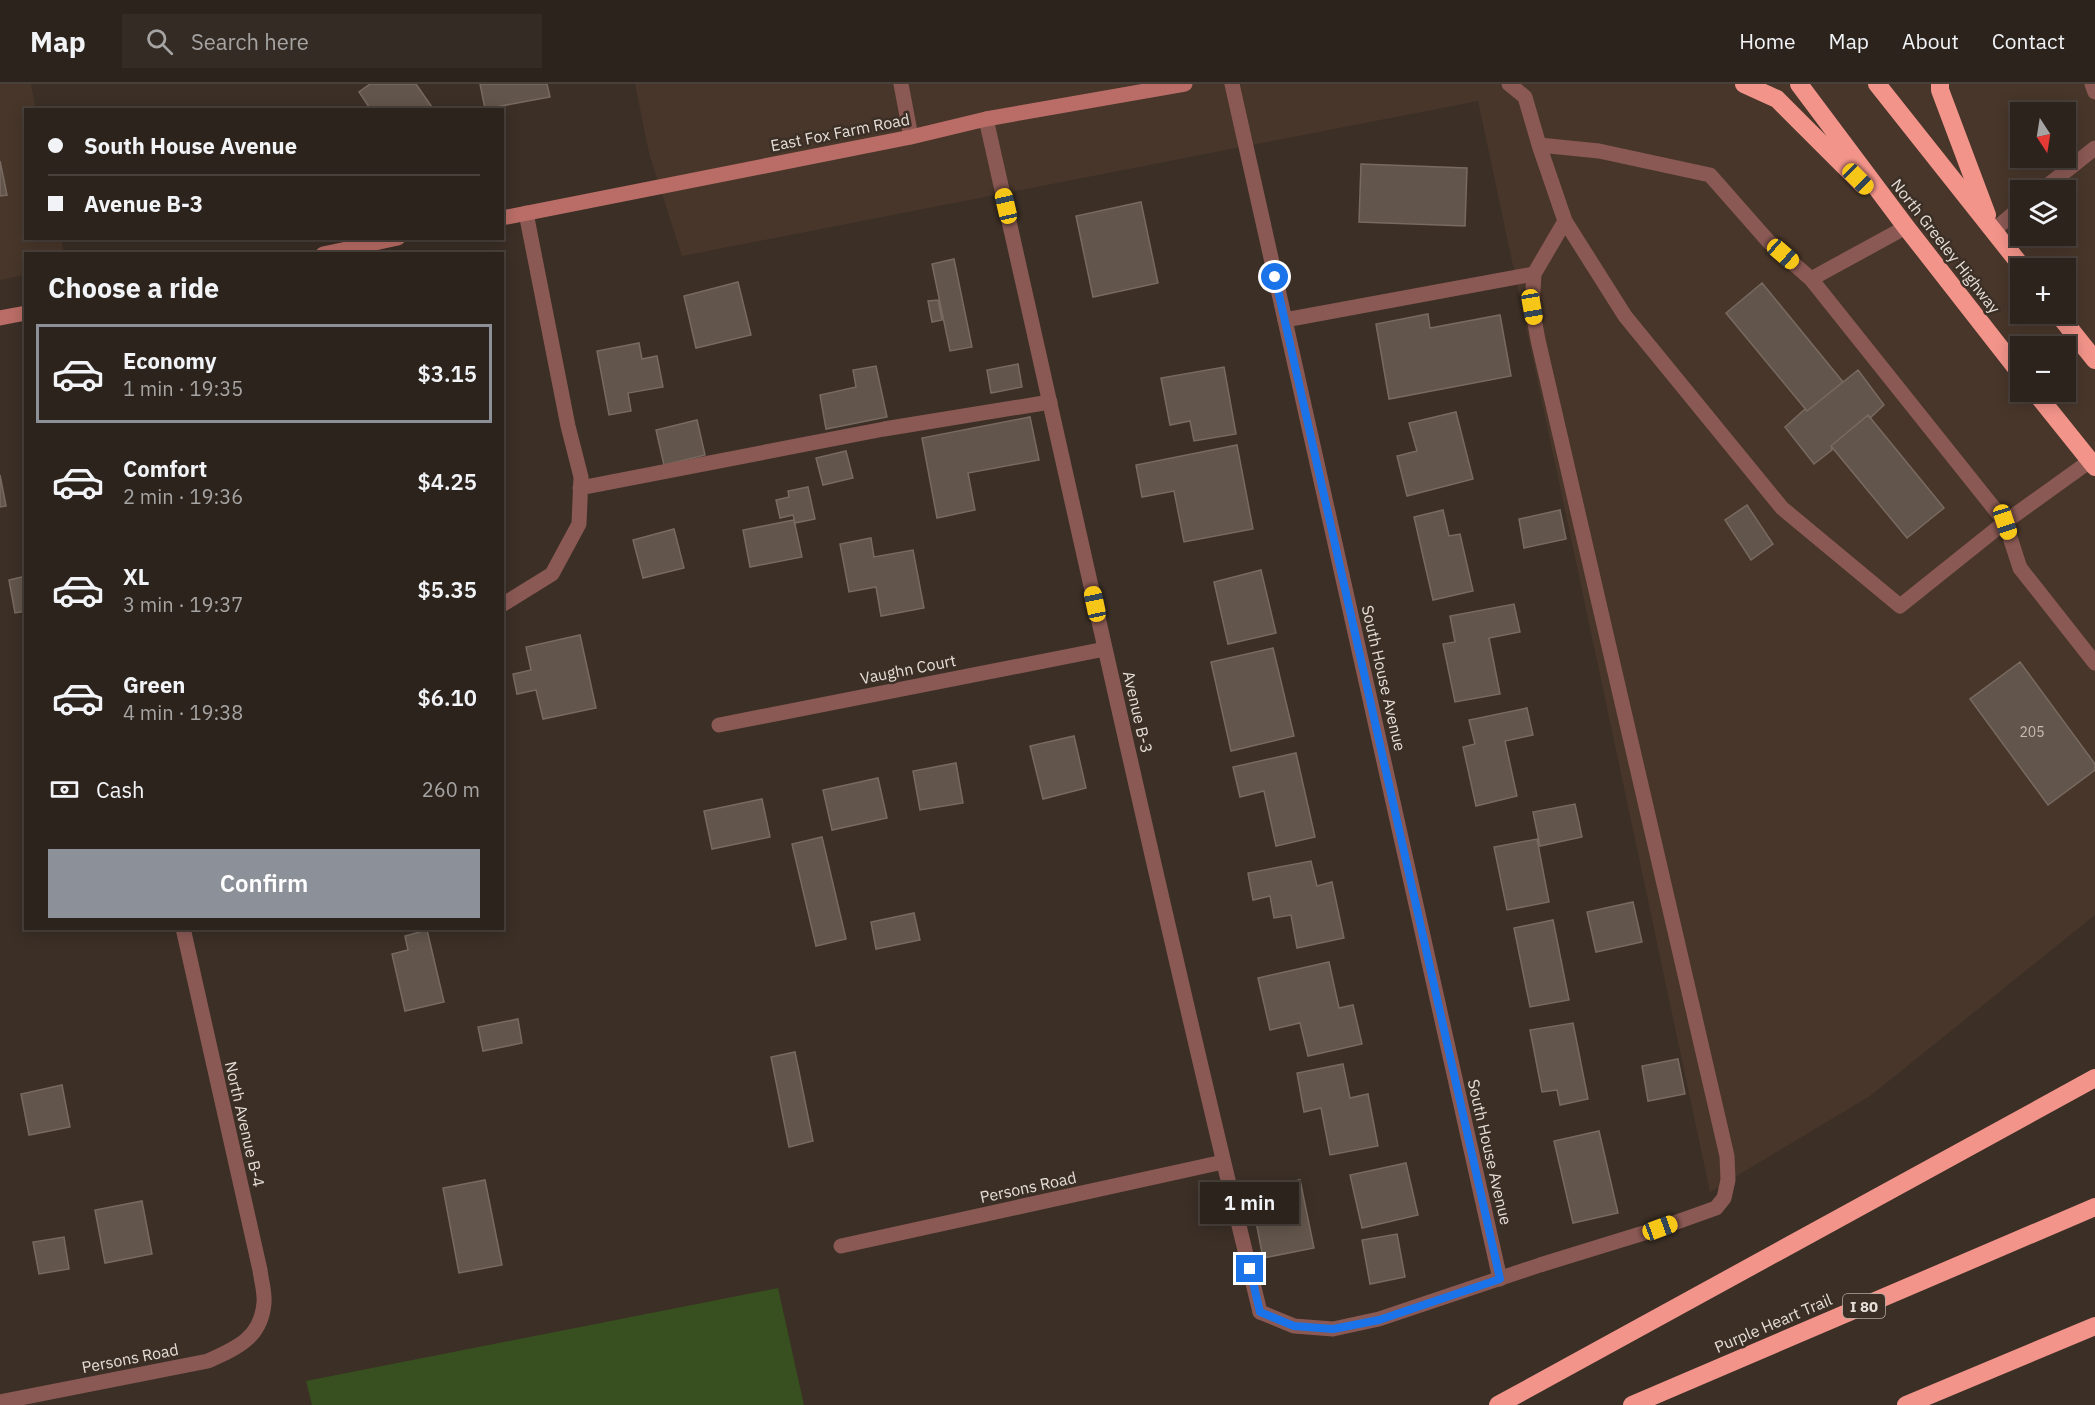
<!DOCTYPE html>
<meta charset="utf-8">
<style>
body{margin:0;font-family:"IBM Plex Sans",sans-serif;background:#342b25;color:#f1f3f6;height:100vh;display:flex;flex-direction:column;font-size:22px;white-space:nowrap}
*{box-sizing:border-box;margin:0}
p{font-size:20px;color:#a6a4a3}
.icon{flex:none;width:33px;height:33px;fill:none;stroke:currentColor;stroke-width:2;stroke-linecap:round;stroke-linejoin:round}
.map{position:relative;flex:1;overflow:hidden}
.drawer{position:absolute;left:24px;top:168px;width:480px;height:678px;display:flex;flex-direction:column;background:#2c231c;border-radius:0px;box-shadow:0 3px 15px #0003,0 0 0 2px #48403b}
.drawer>*{flex:none}
.guide{position:absolute;left:24px;top:24px;width:480px;height:132px;border-radius:0px;box-shadow:0 3px 15px #0003,0 0 0 2px #48403b;display:grid;align-content:center;height:132px;padding:0 24px;background:#2c231c}
.needle{width:39px;rotate:168deg}
.tools{position:absolute;left:2010px;top:18px;display:grid;gap:12px}
.tools a{display:grid;place-items:center;width:66px;height:66px;border-radius:0px;background:#2c231c;box-shadow:0 3px 15px #0003,0 0 0 2px #48403b;font-size:30px}
.end{position:absolute;width:27px;height:27px;margin:-14px;border:8px solid #1a73e8;background:#fff;box-shadow:0 0 0 3px #fff}
.from{border-radius:50%}
.bubble{position:absolute;height:42px;border-radius:0px;background:#2c231c;box-shadow:0 3px 15px #0003,0 0 0 2px #48403b;font-size:20px;font-weight:600;line-height:42px;text-align:center}
.car{position:absolute;width:18px;height:36px;margin:-18px -9px;border-radius:8px;box-shadow:0 0 4px 2px #0007;background:linear-gradient(#f5c518 24%,#345 0 40%,#f5c518 0 76%,#345 0 86%,#f5c518 0)}
.guide b{display:flex;align-items:center;gap:21px;height:57px;font-size:22px}
.guide b+b{border-top:2px solid #48403b}
.guide i{width:15px;height:15px;background:#f1f3f6}
ul{padding:0;list-style:none}
li{display:flex;align-items:center;gap:18px;height:99px;margin:0 12px 9px;padding:0 12px;border:3px solid transparent;border-radius:0px}
li div{flex:1}
li b{display:block;font-size:22px}
li em{font-style:normal;font-weight:600}
li.on{border-color:#8c9099}
li>.icon{width:54px;height:54px;stroke-width:1.5}
h2{padding:0 24px;font-size:27px;line-height:72px}
.pay{display:flex;align-items:center;gap:15px;height:66px;padding:0 24px;font-size:22px}
.pay p{margin-inline-start:auto}
.cta{display:flex;gap:12px;margin-top:auto;padding:12px 24px}
.cta a{flex:1;height:69px;border-radius:0px;background:#8c9099;color:#fff;font-size:24px;font-weight:600;line-height:69px;text-align:center}
header{display:flex;align-items:center;gap:36px;box-sizing:border-box;height:84px;padding:0 30px;background:#2c231c;border-bottom:2px solid #48403b}
header strong{font-size:28px}
nav{display:flex;gap:33px;margin-inline-start:auto;font-size:21px}
.search{width:420px;height:54px;background:#342b25;display:flex;align-items:center;gap:15px;box-sizing:border-box;padding:0 21px;border-radius:0px;color:#a6a4a3;font-size:22px}
.map>svg:first-child{display:block}
.built{fill:#48362a;fill-rule:evenodd}
.green{fill:#38501f}
.building{fill:#62554b;stroke:#786a60;stroke-width:1.5}
.lines{fill:none;stroke-linecap:round;stroke-linejoin:round}
.lane{stroke:#8a5954;stroke-width:15}
.street{stroke:#8a5954;stroke-width:15}
.secondary{stroke:#ba6d66;stroke-width:15}
.highway{stroke:#f3948a;stroke-width:18}
.route{stroke:#1a73e8;stroke-width:8}
.labels{text-anchor:middle;dominant-baseline:central;stroke-width:5;stroke-linejoin:round;paint-order:stroke}
.number-label{font-size:14px;fill:#c5bcb5}
.shield{fill:#3b2f26;stroke:#b3aaa3;stroke-width:1.5}
.shield-label{font-size:15px;font-weight:bold;fill:#e6ded8}
.street-label{font-size:16px;fill:#e6ded8;stroke:#3b2f26}
</style>
<header>
<strong>Map</strong>
<div class="search"><svg class="icon" aria-label="search" viewBox="0 0 24 24"><circle cx="10" cy="10" r="6"/><path d="M15 15l6 6"/></svg>Search here</div>
<nav><a>Home</a><a>Map</a><a>About</a><a>Contact</a></nav>
</header>
<div class="map">
<svg width="2095" height="1321" viewBox="0 0 2095 1321">
<rect width="100%" height="100%" fill="#3b2f26"/>
<!-- built -->
<path class="built" d="M0,0H31L36,25L26,26V154L61,155L64,169L26,170L25,191L0,196Z
M635,0H2095V831L1870,1012L1710,1108L1478,17L682,172L649,69ZM2020,28H2066V74H2020ZM2020,106H2066V152H2020ZM2020,184H2066V230H2020ZM2020,262H2066V308H2020Z"/>
<!-- green -->
<path class="green" d="M778,1204L804,1321H312L306,1297Z"/>
<!-- building -->
<path class="building" d="M370,0H416L434,26H371L359,8Z
M480,0H547L550,13L485,25Z
M0,77L7,111L0,112Z
M1361,80L1467,84L1465,142L1359,138Z
M1141,118L1158,199L1093,213L1076,132Z
M954,175L972,263L950,267L932,180Z
M738,198L751,251L696,264L684,212Z
M1762,199L1843,298L1807,327L1726,229Z
M938,216L942,236L932,238L928,217Z
M1428,230L1430,244L1500,231L1511,292L1389,315L1376,240Z
M639,259L642,275L657,272L663,303L628,309L631,327L609,331L597,267Z
M1018,280L1022,303L991,309L987,286Z
M876,282L887,333L826,345L820,311L856,303L853,286Z
M1224,283L1236,350L1194,357L1190,337L1170,341L1161,294Z
M1858,286L1884,321L1870,334L1868,331L1831,362L1832,366L1814,380L1785,343L1805,325L1807,327Z
M1456,328L1473,395L1407,412L1397,372L1417,367L1409,339Z
M1868,331L1944,424L1907,454L1831,362Z
M1030,333L1039,376L968,389L975,426L937,434L922,354Z
M697,336L705,371L664,381L656,346Z
M1237,361L1253,445L1184,458L1174,407L1142,413L1136,381Z
M846,367L853,394L823,401L816,374Z
M0,391L6,422L0,423Z
M808,403L815,435L795,439L793,431L780,434L776,416L789,413L788,407Z
M1747,421L1773,460L1751,476L1725,436Z
M1443,426L1449,452L1460,450L1473,507L1433,516L1414,433Z
M1560,426L1566,455L1524,464L1519,435Z
M794,436L802,473L750,483L743,446Z
M674,445L684,484L643,494L633,456Z
M871,454L874,473L913,466L924,524L881,532L876,503L849,508L840,460Z
M1261,486L1276,549L1228,560L1214,498Z
M26,492V527L15,529L9,496Z
M1514,520L1520,548L1489,554L1500,610L1455,618L1443,560L1455,558L1450,532Z
M580,551L596,624L543,635L536,606L517,610L513,590L531,586L526,563Z
M1273,564L1294,652L1231,667L1211,578Z
M2020,578L2095,680V686L2048,721L1970,615Z
M1527,624L1533,651L1505,657L1517,712L1476,722L1463,663L1475,660L1469,636Z
M1074,652L1086,704L1043,715L1030,662Z
M1296,669L1315,753L1276,762L1264,707L1240,713L1233,683Z
M956,679L963,719L920,726L913,687Z
M878,694L887,734L832,746L823,706Z
M762,715L770,753L712,765L704,727Z
M1575,720L1582,753L1540,762L1533,728Z
M822,753L846,855L816,862L792,760Z
M1537,755L1549,818L1507,826L1494,763Z
M1311,777L1317,802L1332,798L1344,854L1297,864L1291,831L1274,834L1270,812L1253,816L1248,789Z
M1633,818L1642,858L1596,868L1587,828Z
M914,829L920,856L876,865L871,838Z
M1553,836L1569,916L1530,923L1514,844Z
M427,846L444,918L405,927L392,870L408,866L405,852Z
M1329,878L1339,924L1353,921L1362,960L1308,972L1300,939L1270,946L1258,894Z
M518,935L522,959L483,967L478,943Z
M1573,939L1588,1015L1560,1021L1557,1006L1542,1008L1530,946Z
M795,968L813,1057L789,1063L771,973Z
M1678,975L1685,1010L1648,1017L1642,982Z
M1343,980L1350,1014L1368,1010L1378,1062L1330,1071L1321,1024L1304,1028L1297,989Z
M62,1001L70,1043L29,1051L21,1010Z
M1599,1047L1618,1129L1573,1139L1554,1057Z
M1406,1079L1418,1131L1362,1144L1350,1091Z
M485,1096L502,1181L459,1189L443,1104Z
M1300,1096L1314,1164L1263,1174L1250,1106Z
M142,1117L152,1170L105,1179L95,1126Z
M1397,1150L1405,1193L1370,1200L1362,1156Z
M64,1153L69,1185L39,1190L33,1158Z"/>
<g class="lines">
<!-- lane -->
<path class="lane" d="M901,0L911,53
M1509,0L1525,13L1539,61L1599,67L1710,91L1769,158L1811,195L1906,143
M2092,0L2095,8
M1539,61L1565,137L1625,232L1782,424L1900,522L2005,438L2020,484L2095,579
M2042,106L2095,64
M1993,147L2020,124
M1811,195L2005,438L2090,377
M1285,236L1534,190
M580,404L884,345L1050,318
M502,521L552,490L579,440L581,393L568,342L526,129
M1260,1228L1294,1242L1333,1245L1379,1235L1540,1181L1660,1144L1716,1124L1724,1114L1728,1096L1727,1072L1538,256L1532,223L1534,190L1565,137"/>
<!-- street -->
<path class="street" d="M1232,0L1500,1195
M986,35C1076,433 1163,832 1260,1228
M719,641L1105,565
M841,1162L1223,1078
M0,1318L208,1277C237,1264 261,1254 264,1219C265,1208 261,1196 260,1186L183,844"/>
<!-- secondary -->
<path class="secondary" d="M502,134L911,53L986,35L1185,0
M323,170L398,154
M0,234L26,229"/>
<!-- highway -->
<path class="highway" d="M1744,0L1777,15L1863,101
M1799,0L1906,143L2020,289
M1877,0L2023,184
M1940,0V6L1987,131
M2058,230L2095,276
M2035,308L2095,383
M1498,1321L2095,994
M1632,1321L2095,1123
M1906,1321L2095,1242"/>
</g>
<g class="lines">
<!-- route -->
<path class="route" d="M1250,1185L1260,1228L1294,1242L1333,1245L1379,1236L1500,1195L1275,193"/>
</g>
<g class="labels">
<!-- number labels -->
<g class="number-label">
<text x="2032" y="648">205</text>
</g>
<!-- shield labels -->
<rect class="shield" x="1843" y="1210" width="42" height="24" rx="4.5"/>
<g class="shield-label">
<text x="1864" y="1222">I 80</text>
</g>
<!-- street labels -->
<g class="street-label">
<text transform="translate(840 48) rotate(-11)">East Fox Farm Road</text>
<text transform="translate(1946 162) rotate(52)">North Greeley Highway</text>
<text transform="translate(908 585) rotate(-11)">Vaughn Court</text>
<text transform="translate(1384 594) rotate(77)">South House Avenue</text>
<text transform="translate(1138 628) rotate(77)">Avenue B-3</text>
<text transform="translate(245 1040) rotate(77)">North Avenue B-4</text>
<text transform="translate(1490 1068) rotate(77)">South House Avenue</text>
<text transform="translate(1028 1103) rotate(-12)">Persons Road</text>
<text transform="translate(1773 1239) rotate(-23)">Purple Heart Trail</text>
<text transform="translate(130 1274) rotate(-11)">Persons Road</text>
</g>
</g>
</svg>
<div class="tools">
<a><svg class="needle" viewBox="-14 -14 28 28"><path d="M0-13l5 13h-10z" fill="#e53935"/><path d="M0 13l5-13h-10z" fill="#a6a4a3"/></svg></a>
<a><svg class="icon" aria-label="layers" viewBox="0 0 24 24"><path d="M12 4l9 5-9 5-9-5zM3 14l9 5 9-5"/></svg></a>
<a>+</a>
<a>−</a>
</div>
<i class="end from" style="left:1275px;top:193px"></i>
<i class="end" style="left:1250px;top:1185px"></i>
<div class="bubble" style="left:1200px;top:1098px;width:99px">1 min</div>
<i class="car" style="left:1858px;top:95px;rotate:135deg"></i>
<i class="car" style="left:1006px;top:122px;rotate:347deg"></i>
<i class="car" style="left:1783px;top:170px;rotate:131deg"></i>
<i class="car" style="left:1532px;top:223px;rotate:170deg"></i>
<i class="car" style="left:2005px;top:438px;rotate:162deg"></i>
<i class="car" style="left:1095px;top:520px;rotate:348deg"></i>
<i class="car" style="left:1660px;top:1144px;rotate:70deg"></i>
<div class="guide">
<b><i class="from"></i>South House Avenue</b>
<b><i></i>Avenue B-3</b>
</div>
<section class="drawer">
<h2>Choose a ride</h2>
<ul>
<li class="on"><svg class="icon" aria-label="car" viewBox="0 0 24 24"><path d="M5 17H2v-5l4-1 3-4h7l3 4 3 1v5h-3M9 17h6M6 11h13"/><circle cx="7" cy="17" r="2"/><circle cx="17" cy="17" r="2"/></svg><div><b>Economy</b><p>1 min · 19:35</p></div><em>$3.15</em></li>
<li><svg class="icon" aria-label="car" viewBox="0 0 24 24"><path d="M5 17H2v-5l4-1 3-4h7l3 4 3 1v5h-3M9 17h6M6 11h13"/><circle cx="7" cy="17" r="2"/><circle cx="17" cy="17" r="2"/></svg><div><b>Comfort</b><p>2 min · 19:36</p></div><em>$4.25</em></li>
<li><svg class="icon" aria-label="car" viewBox="0 0 24 24"><path d="M5 17H2v-5l4-1 3-4h7l3 4 3 1v5h-3M9 17h6M6 11h13"/><circle cx="7" cy="17" r="2"/><circle cx="17" cy="17" r="2"/></svg><div><b>XL</b><p>3 min · 19:37</p></div><em>$5.35</em></li>
<li><svg class="icon" aria-label="car" viewBox="0 0 24 24"><path d="M5 17H2v-5l4-1 3-4h7l3 4 3 1v5h-3M9 17h6M6 11h13"/><circle cx="7" cy="17" r="2"/><circle cx="17" cy="17" r="2"/></svg><div><b>Green</b><p>4 min · 19:38</p></div><em>$6.10</em></li>
</ul>
<div class="pay"><svg class="icon" aria-label="cash" viewBox="0 0 24 24"><path d="M3 7h18v10H3z"/><circle cx="12" cy="12" r="2"/></svg>Cash<p>260 m</p></div>
<div class="cta"><a>Confirm</a></div>
</section>
</div>
